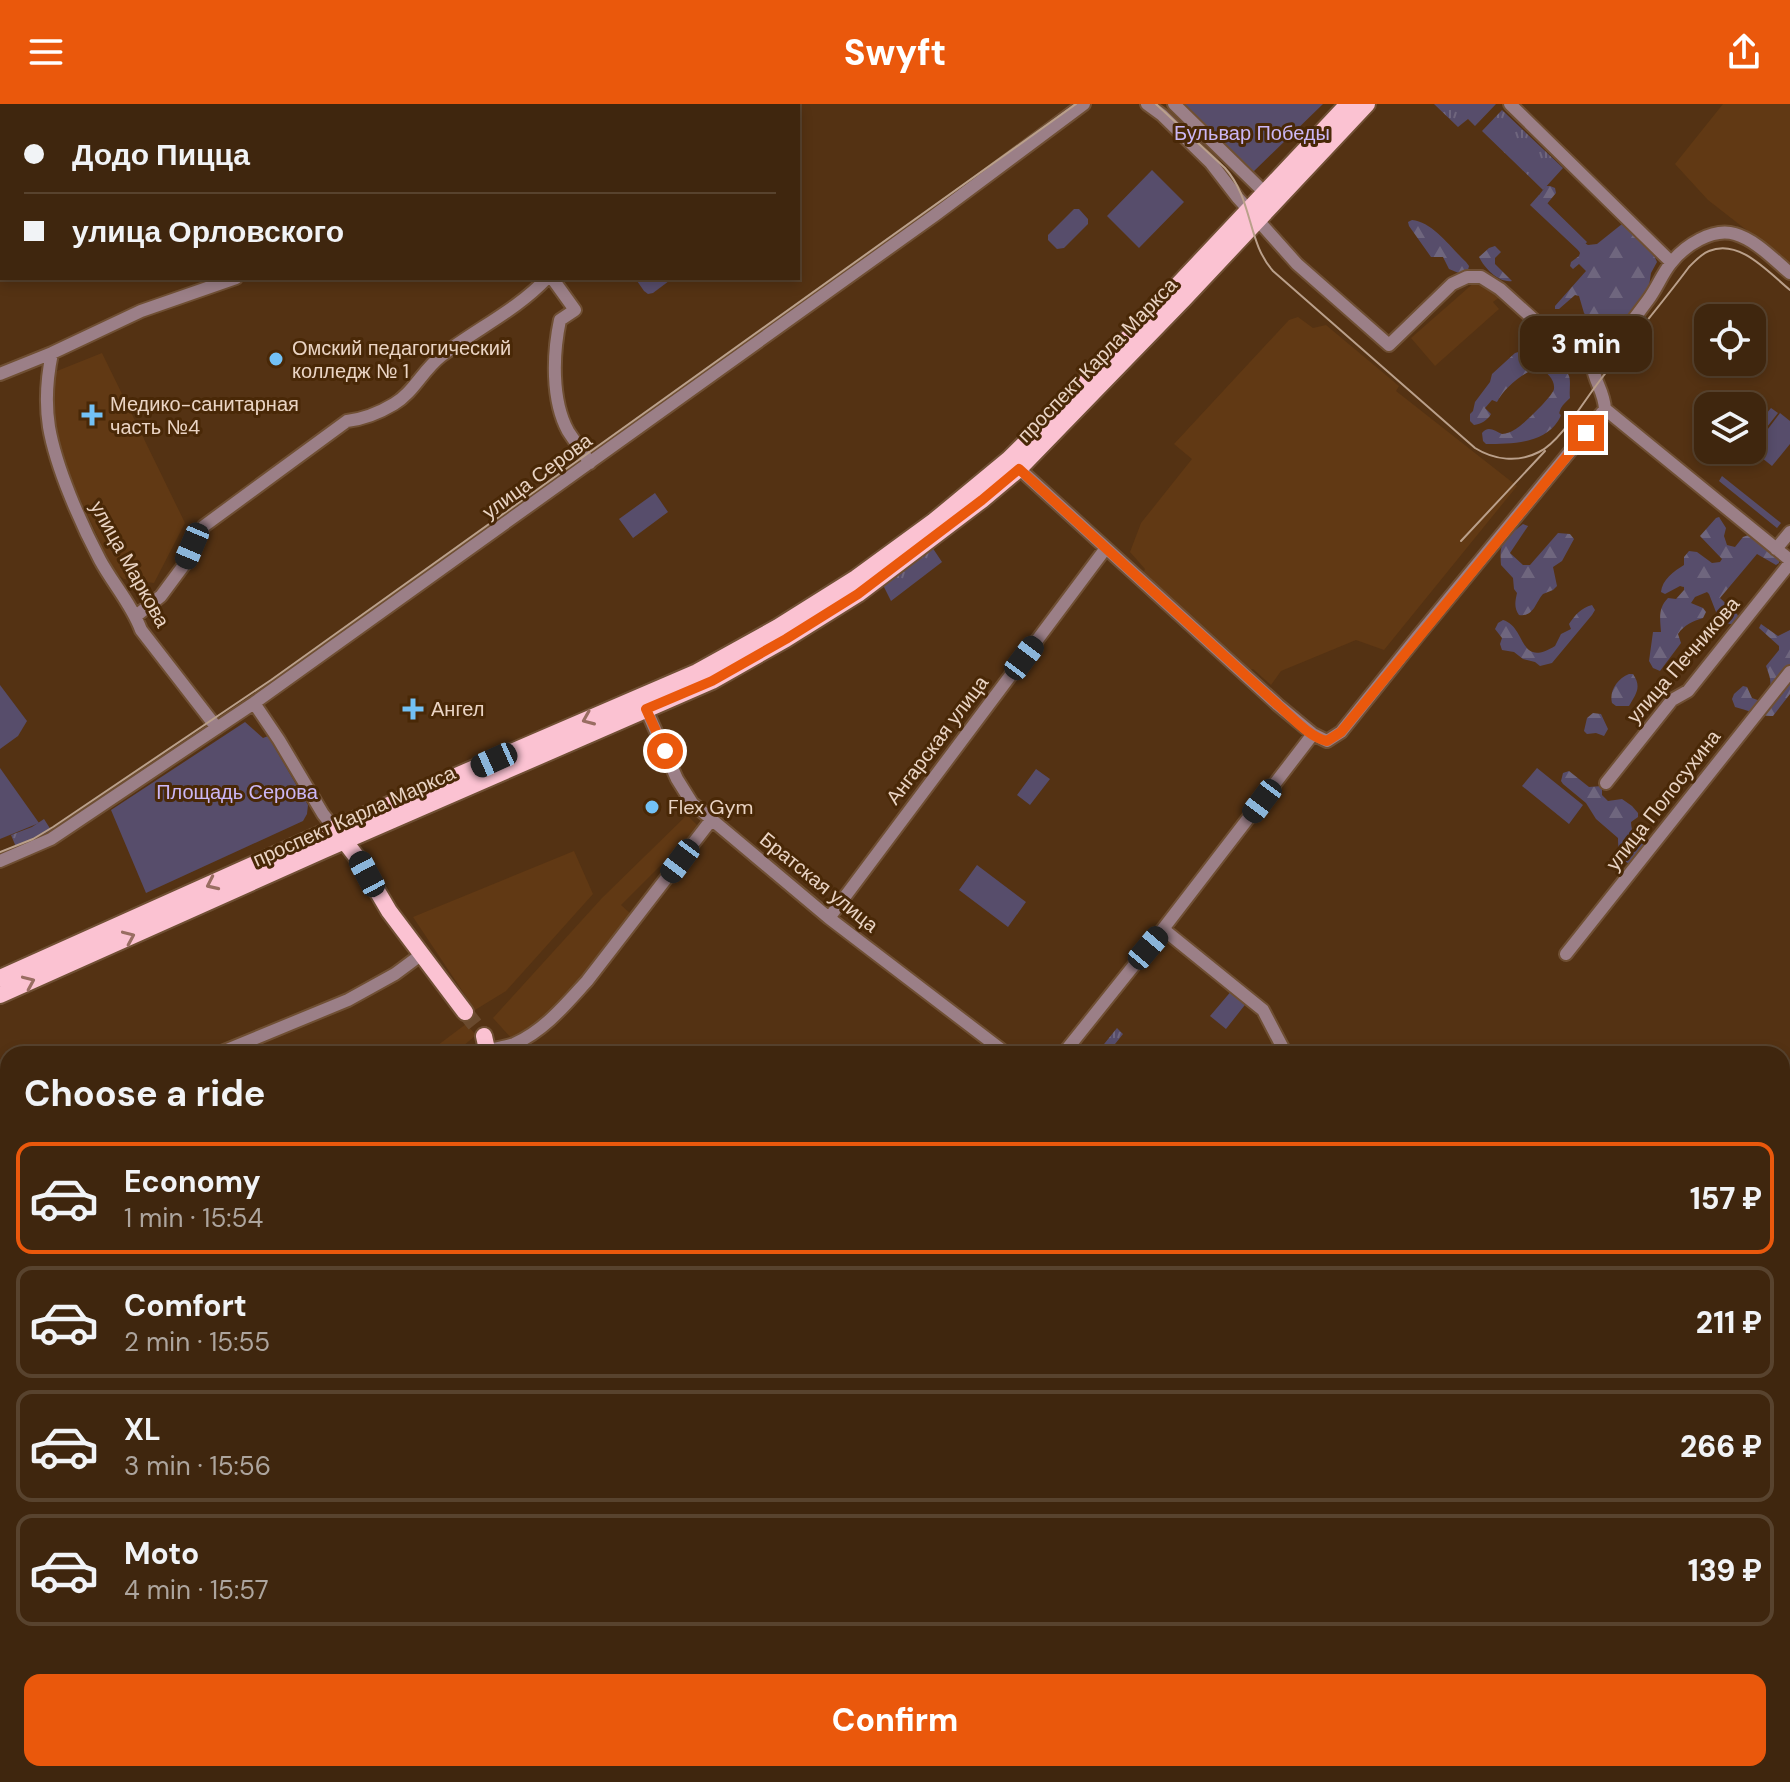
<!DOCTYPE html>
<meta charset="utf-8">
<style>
body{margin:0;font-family:"DM Sans",sans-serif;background:#4a321c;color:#f1f3f6;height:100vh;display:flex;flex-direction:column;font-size:30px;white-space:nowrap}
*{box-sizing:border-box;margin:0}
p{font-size:26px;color:#ada59e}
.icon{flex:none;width:44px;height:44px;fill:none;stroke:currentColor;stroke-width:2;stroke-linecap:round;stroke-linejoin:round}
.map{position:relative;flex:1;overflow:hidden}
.details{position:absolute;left:0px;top:942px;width:1790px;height:736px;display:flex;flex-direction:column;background:#3f260e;border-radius:24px 24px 0 0;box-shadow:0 4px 12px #0003,0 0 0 2px #58432e}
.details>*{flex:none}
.guide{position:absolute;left:0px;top:0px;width:800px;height:176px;box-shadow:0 4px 12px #0003,0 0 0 2px #58432e;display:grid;align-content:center;height:176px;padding:0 24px;background:#3f260e}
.buttons{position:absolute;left:1694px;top:200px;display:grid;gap:16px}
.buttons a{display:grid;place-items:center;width:72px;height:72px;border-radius:16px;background:#3f260e;box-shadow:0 4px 12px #0003,0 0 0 2px #58432e;font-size:40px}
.end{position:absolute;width:36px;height:36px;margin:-18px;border:10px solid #ea580c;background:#fff;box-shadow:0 0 0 4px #fff}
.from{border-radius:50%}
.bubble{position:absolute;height:56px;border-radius:16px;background:#3f260e;box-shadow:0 4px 12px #0003,0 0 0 2px #58432e;font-size:26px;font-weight:800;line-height:56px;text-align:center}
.car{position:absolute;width:24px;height:48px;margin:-24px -12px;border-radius:10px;box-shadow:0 0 6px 2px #0007;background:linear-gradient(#222 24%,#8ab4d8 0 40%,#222 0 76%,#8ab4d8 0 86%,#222 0)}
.guide b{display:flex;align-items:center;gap:28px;height:76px;font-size:30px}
.guide b+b{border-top:2px solid #58432e}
.guide i{width:20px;height:20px;background:#f1f3f6}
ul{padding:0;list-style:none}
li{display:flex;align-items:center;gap:24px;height:112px;margin:0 16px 12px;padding:0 8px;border:4px solid #58432e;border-radius:16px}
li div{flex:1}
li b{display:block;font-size:30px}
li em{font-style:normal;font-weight:800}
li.selected{border-color:#ea580c}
li>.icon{width:72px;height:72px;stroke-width:1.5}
h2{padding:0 24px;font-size:36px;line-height:96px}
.action{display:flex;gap:16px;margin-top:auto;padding:16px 24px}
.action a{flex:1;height:92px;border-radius:16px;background:#ea580c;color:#fff;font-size:32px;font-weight:800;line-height:92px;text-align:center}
header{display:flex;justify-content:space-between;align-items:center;height:104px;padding:0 24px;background:#ea580c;color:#fff;font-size:36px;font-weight:800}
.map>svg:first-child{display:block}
.built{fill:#613914}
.grass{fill:url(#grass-tufts)}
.forest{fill:url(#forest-firs)}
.green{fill:#574d6b}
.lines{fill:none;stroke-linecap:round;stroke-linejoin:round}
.major-tunnel{stroke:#6a4a2e;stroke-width:16;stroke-dasharray:16 8;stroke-linecap:butt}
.minor-casing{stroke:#6f4f33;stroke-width:16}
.major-casing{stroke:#6f4f33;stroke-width:20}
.minor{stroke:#9b7f87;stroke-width:12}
.major{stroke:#fbc2d2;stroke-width:16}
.tram{stroke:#baa08b;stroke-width:2}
.rail-casing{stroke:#baa08b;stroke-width:6}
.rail{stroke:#492807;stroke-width:3;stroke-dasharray:9;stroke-linecap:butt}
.oneway{stroke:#996d62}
.route{stroke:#ea580c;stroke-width:10}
.poi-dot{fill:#73c1f5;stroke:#492807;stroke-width:3}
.labels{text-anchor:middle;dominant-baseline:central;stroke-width:6;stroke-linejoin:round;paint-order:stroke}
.park-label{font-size:20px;fill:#ccb7f5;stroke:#492807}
.poi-label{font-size:20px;fill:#ead4c4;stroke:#492807;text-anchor:start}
.street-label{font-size:20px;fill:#ead4c4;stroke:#492807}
</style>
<header><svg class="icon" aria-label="menu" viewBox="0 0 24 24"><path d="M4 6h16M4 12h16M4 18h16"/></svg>Swyft<svg class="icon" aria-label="share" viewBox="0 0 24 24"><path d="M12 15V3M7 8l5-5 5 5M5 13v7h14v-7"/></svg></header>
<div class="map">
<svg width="1790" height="1678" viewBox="0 0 1790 1678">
<defs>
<pattern id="grass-tufts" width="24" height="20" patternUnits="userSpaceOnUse" patternTransform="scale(2)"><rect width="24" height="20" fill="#574d6b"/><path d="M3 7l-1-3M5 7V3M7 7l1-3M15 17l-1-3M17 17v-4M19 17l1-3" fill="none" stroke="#6f667e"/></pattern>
<pattern id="forest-firs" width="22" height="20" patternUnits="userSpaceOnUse" patternTransform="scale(2)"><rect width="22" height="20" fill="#574d6b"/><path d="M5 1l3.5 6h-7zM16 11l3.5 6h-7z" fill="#6f667e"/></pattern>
</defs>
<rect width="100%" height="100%" fill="#543213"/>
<!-- built -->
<path class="built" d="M1723,0H1790V160L1708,96L1675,60Z
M1476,177L1501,192L1493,198L1499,205L1435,262L1411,234Z
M1298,213L1313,224L1326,221L1399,282L1396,287L1517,382L1384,546L1356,536L1281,567L1271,581L1253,565L1250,566L1143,469L1145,465L1130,448L1141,419L1192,355L1174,340L1289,216Z
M102,249L185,419L154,479L124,475L114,468L74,382L53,327L52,269Z
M687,711L699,723L621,801L633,812L560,902L513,936L493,914L602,794Z
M574,747L593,790L506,887L475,906L413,813Z
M466,920L476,931L454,950H426Z
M8,1051V1125L0,1129V1054Z
M8,1161V1347L0,1352V1164Z
M1211,1670H1273L1252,1678H1214Z
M1300,1670H1405L1407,1678H1303Z"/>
<!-- grass -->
<path class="grass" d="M1434,0H1496L1475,22L1468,15L1458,23Z
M1502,6L1563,64L1543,86L1482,27Z
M1539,91L1587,138L1579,147L1530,101Z
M1722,372L1781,419L1777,424L1719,377Z
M930,440L942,458L891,497L881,477Z
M44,715L51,726L33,736L16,743L11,731L32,723Z
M1117,924L1123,930L1107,950H1096Z"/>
<!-- forest -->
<path class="forest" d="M1546,82H1550L1555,84L1556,89L1541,107L1536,104L1533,99Z
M1412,116C1433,118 1451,144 1466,158L1469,162L1468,166L1461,170L1449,165L1443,153H1431L1409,122L1408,118Z
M1622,120C1635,132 1650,141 1657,158L1651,169L1649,182C1643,189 1642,198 1637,206C1632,215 1603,246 1595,250L1592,247V237L1598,227L1584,209L1579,192L1575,191L1559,205H1555V202L1586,167L1579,160L1573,165L1570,162L1571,158L1579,152L1580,149L1573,137L1576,134L1588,141L1597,140Z
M1495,142L1501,148L1495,154V160L1512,177C1499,179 1485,165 1479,153L1489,144Z
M1545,240L1549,241L1551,245L1548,253C1554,259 1567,264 1569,272C1571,278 1569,287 1570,294C1567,297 1563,300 1561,304C1556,315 1565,306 1558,317C1543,340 1511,340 1486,340L1483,337L1482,329C1488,321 1495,327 1502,330C1508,329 1509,329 1514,326C1522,322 1553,292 1554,285C1555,275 1547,269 1540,264C1525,266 1504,284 1497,298L1492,296L1485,304L1491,310C1488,316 1481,320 1474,321L1470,317V310L1473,307L1475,298L1490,278L1492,270L1515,249Z
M1771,304L1778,309L1752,342V327Z
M1719,413L1726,424L1724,432L1727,441L1735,443L1743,433L1751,430L1779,454V459L1776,461L1757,450L1720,494L1737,510L1739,514L1734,520H1729L1716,508L1709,490L1707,488L1695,493L1691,499L1703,504L1706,508L1703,514C1693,517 1684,521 1678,530L1681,539L1660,567L1653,564L1649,557L1653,528H1661C1660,514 1658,504 1668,494L1676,495L1684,486V483L1680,482L1665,490L1661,488C1662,476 1674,467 1684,461V453L1689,447L1697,448L1712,459L1720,458L1722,455L1700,432L1716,414Z
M1523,420L1528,422L1510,449L1523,461H1530L1558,429L1570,430L1574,435L1562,457L1553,463L1557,482L1553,486L1543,490C1535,499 1534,513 1519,511C1514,504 1515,498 1517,489L1514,485L1513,474L1501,461C1499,437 1504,435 1523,420Z
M1592,501L1595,506L1592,511L1552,559L1540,562L1535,558L1523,555L1514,548L1502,546L1500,540L1502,534L1495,525L1498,519L1503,516C1527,523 1518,565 1555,542L1561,530L1571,525L1569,520C1575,511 1581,504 1592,501Z
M1761,520L1778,532L1790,526V590L1773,612C1761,613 1747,606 1735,603L1732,595L1734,590L1743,582L1747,583L1752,594L1763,598C1770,577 1774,584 1766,562L1779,546V542L1759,524Z
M1629,570H1633C1642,583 1636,590 1629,602H1616L1612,599C1609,587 1617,575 1629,570Z
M1593,609L1601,610L1608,625L1604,632L1596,629L1587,630L1584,627L1587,614Z
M1569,667L1589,683L1602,682V691L1608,697L1622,695L1632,702L1638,709V713L1631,718C1632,738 1642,732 1645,745L1637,756L1629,760C1619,754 1618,744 1618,734L1596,715L1586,699L1563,680L1561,677L1563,669Z
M1415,1670H1460L1455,1678H1416Z"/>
<!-- green -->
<path class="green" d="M1178,0H1323L1252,69Z
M1152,66L1184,98L1139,144L1107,112Z
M1074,105H1079L1088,115V120L1064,144L1057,145L1048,136V131Z
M635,174H673L653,189L648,190L644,187Z
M1780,309L1790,317V340L1772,362L1752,346Z
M655,389L668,408L633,434L619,415Z
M0,581L27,617L18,632L0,645Z
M245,618L263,634L268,632L308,701L307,710L303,717L146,789L111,706Z
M0,664L39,719L0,735Z
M1537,664L1583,701L1569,720L1522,682Z
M1036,665L1050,675L1030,701L1017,691Z
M977,761L1026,798L1008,823L959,786Z
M1233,885L1248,897L1226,925L1210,912Z"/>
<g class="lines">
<!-- major-tunnel -->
<path class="major-tunnel" d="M465,908L484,932"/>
<!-- minor casing -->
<g class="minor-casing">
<path id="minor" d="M772,0L773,2
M1147,0L1162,11L1211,59L1238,94L1297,160L1389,241L1452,180L1467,173H1481L1500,185L1563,242L1593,263
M1174,0L1264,88
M1510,0L1671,158
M571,2L575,0
M552,174L575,206L560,216C553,249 551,296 568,327C575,338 583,348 590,359
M52,249C47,273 45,298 49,323C56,364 81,420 100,456C113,480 132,501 141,526L217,624
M0,270L52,249L141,207L236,174
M1605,305L1790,456
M1014,360L1278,601L1313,630L1327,637L1341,628L1418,532L1605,305C1604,287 1594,277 1593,263C1614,242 1631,219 1648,196C1657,184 1662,170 1671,159C1684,142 1713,123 1735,130C1756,136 1774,156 1790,169
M1776,445L1790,428
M136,512L161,492L184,461L204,422L347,317C364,315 379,309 394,300C413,289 423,266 441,252C476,225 517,206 547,174
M254,599L279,636L323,710L335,725
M646,605L677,675L692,699L829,814L1007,950
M1606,679L1672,596L1688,587L1790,459
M0,757L51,735L254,599L935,111L1084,0
M829,814L1106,444
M1163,825L1263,906L1286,950
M1566,850L1790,568
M489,946C497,944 506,943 514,940C544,927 566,900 587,877L712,715
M217,950L348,896L395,870L422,850
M1063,950L1163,825L1313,630
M0,1050L8,1047
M1782,1142L1790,1148
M0,1435L8,1430
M125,1670L131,1678
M623,1670L629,1678
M1030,1670L1045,1678
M1168,1670L1171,1678
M61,1678L72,1670
M673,1678L678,1670
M752,1678L756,1670
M878,1678L883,1670
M1005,1678L1010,1670"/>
</g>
<!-- major casing -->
<g class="major-casing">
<path id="major" d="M192,2L197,0
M0,69H2
M339,730L359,756L389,807L465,908
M0,874L317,732L697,568L778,523L856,474L934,417L1009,355L1092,272L1348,0
M0,891L324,746L712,577L786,535L858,490L982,396L1019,365L1184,195L1367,0
M484,932L488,950
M1782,1485L1790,1481
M481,1678L492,1670
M1466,1678L1470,1670"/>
</g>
<!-- minor -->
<use href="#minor" class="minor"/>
<!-- major -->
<use href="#major" class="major"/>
<!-- tram -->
<path class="tram" d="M1156,0L1225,64C1253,95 1247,138 1273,167L1475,344C1494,356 1518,359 1539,348C1560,338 1584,297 1598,279C1628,239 1660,202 1689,163C1695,157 1701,150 1709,147C1739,134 1768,168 1790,186
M1461,437L1545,347
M0,748L33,735L53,723L271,576L1076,0"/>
<!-- rail casing -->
<g class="rail-casing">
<path id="rail" d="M0,1204L8,1200
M0,1266L8,1263
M1390,1670L1392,1678
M1503,1670L1516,1678"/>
</g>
<!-- rail -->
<use href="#rail" class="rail"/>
</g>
<!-- one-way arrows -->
<defs><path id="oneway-chevron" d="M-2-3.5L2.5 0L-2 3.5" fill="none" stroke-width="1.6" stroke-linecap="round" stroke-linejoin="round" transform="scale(2)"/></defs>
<g class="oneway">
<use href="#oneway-chevron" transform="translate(588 615) rotate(157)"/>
<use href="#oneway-chevron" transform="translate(212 780) rotate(155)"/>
<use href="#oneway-chevron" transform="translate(129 833) rotate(-24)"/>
<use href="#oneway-chevron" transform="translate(29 878) rotate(-24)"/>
</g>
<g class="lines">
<!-- route -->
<path class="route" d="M665,647L646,605L712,577L786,535L858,490L982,396L1019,365L1278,601C1292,613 1309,633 1327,637L1341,628L1586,329"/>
</g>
<!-- markers -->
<g class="poi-dot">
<circle cx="276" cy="255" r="8"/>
<path d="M88 299h8v8h8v8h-8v8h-8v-8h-8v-8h8z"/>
<path d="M409 593h8v8h8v8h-8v8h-8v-8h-8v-8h8z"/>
<circle cx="652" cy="703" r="8"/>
</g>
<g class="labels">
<!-- park labels -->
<g class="park-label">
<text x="1252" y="29">Бульвар Победы</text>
<text x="237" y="688">Площадь Серова</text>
</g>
<!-- poi labels -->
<g class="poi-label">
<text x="292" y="244">Омский педагогический<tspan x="292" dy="23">колледж № 1</tspan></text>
<text x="110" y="300">Медико-санитарная<tspan x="110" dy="23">часть №4</tspan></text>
<text x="431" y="605">Ангел</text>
<text x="668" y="703">Flex Gym</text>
</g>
<!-- street labels -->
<g class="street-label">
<text transform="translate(1097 256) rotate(-46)">проспект Карла Маркса</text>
<text transform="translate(537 372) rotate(-36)">улица Серова</text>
<text transform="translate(130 460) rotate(61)">улица Маркова</text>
<text transform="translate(1683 556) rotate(-49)">улица Печникова</text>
<text transform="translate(937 636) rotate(-53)">Ангарская улица</text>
<text transform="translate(1663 696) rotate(-52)">улица Полосухина</text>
<text transform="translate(354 712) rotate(-24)">проспект Карла Маркса</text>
<text transform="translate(819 778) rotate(39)">Братская улица</text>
</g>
</g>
</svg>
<div class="buttons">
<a><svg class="icon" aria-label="locate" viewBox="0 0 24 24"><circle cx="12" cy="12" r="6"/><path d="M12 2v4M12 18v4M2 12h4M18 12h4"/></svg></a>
<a><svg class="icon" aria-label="layers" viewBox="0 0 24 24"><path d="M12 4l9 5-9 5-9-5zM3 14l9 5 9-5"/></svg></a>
</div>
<i class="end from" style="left:665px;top:647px"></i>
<i class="end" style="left:1586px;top:329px"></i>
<div class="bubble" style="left:1520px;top:212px;width:132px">3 min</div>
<i class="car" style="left:192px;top:442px;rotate:203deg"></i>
<i class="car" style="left:1024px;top:554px;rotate:37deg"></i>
<i class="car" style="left:494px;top:656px;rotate:246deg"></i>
<i class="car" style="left:1262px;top:697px;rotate:217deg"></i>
<i class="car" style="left:680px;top:757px;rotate:217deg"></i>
<i class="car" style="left:367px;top:770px;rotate:332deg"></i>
<i class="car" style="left:1148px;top:844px;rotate:40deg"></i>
<div class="guide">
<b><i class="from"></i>Додо Пицца</b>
<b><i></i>улица Орловского</b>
</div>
<section class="details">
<h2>Choose a ride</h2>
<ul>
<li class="selected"><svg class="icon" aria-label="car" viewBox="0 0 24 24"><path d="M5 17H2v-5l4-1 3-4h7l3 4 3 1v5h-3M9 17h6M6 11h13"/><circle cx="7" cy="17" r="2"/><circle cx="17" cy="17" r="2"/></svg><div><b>Economy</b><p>1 min · 15:54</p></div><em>157 ₽</em></li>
<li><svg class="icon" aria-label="car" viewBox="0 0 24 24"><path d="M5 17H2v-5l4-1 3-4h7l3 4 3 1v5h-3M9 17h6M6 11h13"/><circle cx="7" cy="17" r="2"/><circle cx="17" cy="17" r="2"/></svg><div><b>Comfort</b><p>2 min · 15:55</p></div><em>211 ₽</em></li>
<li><svg class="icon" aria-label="car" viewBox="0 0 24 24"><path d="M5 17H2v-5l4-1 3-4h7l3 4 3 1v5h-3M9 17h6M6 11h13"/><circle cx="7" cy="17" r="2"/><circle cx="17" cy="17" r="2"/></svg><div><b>XL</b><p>3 min · 15:56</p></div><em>266 ₽</em></li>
<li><svg class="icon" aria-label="car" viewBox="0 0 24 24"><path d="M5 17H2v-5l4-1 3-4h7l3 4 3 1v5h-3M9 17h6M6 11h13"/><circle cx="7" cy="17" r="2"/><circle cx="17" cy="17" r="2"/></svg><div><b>Moto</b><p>4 min · 15:57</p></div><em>139 ₽</em></li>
</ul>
<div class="action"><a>Confirm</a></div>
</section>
</div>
